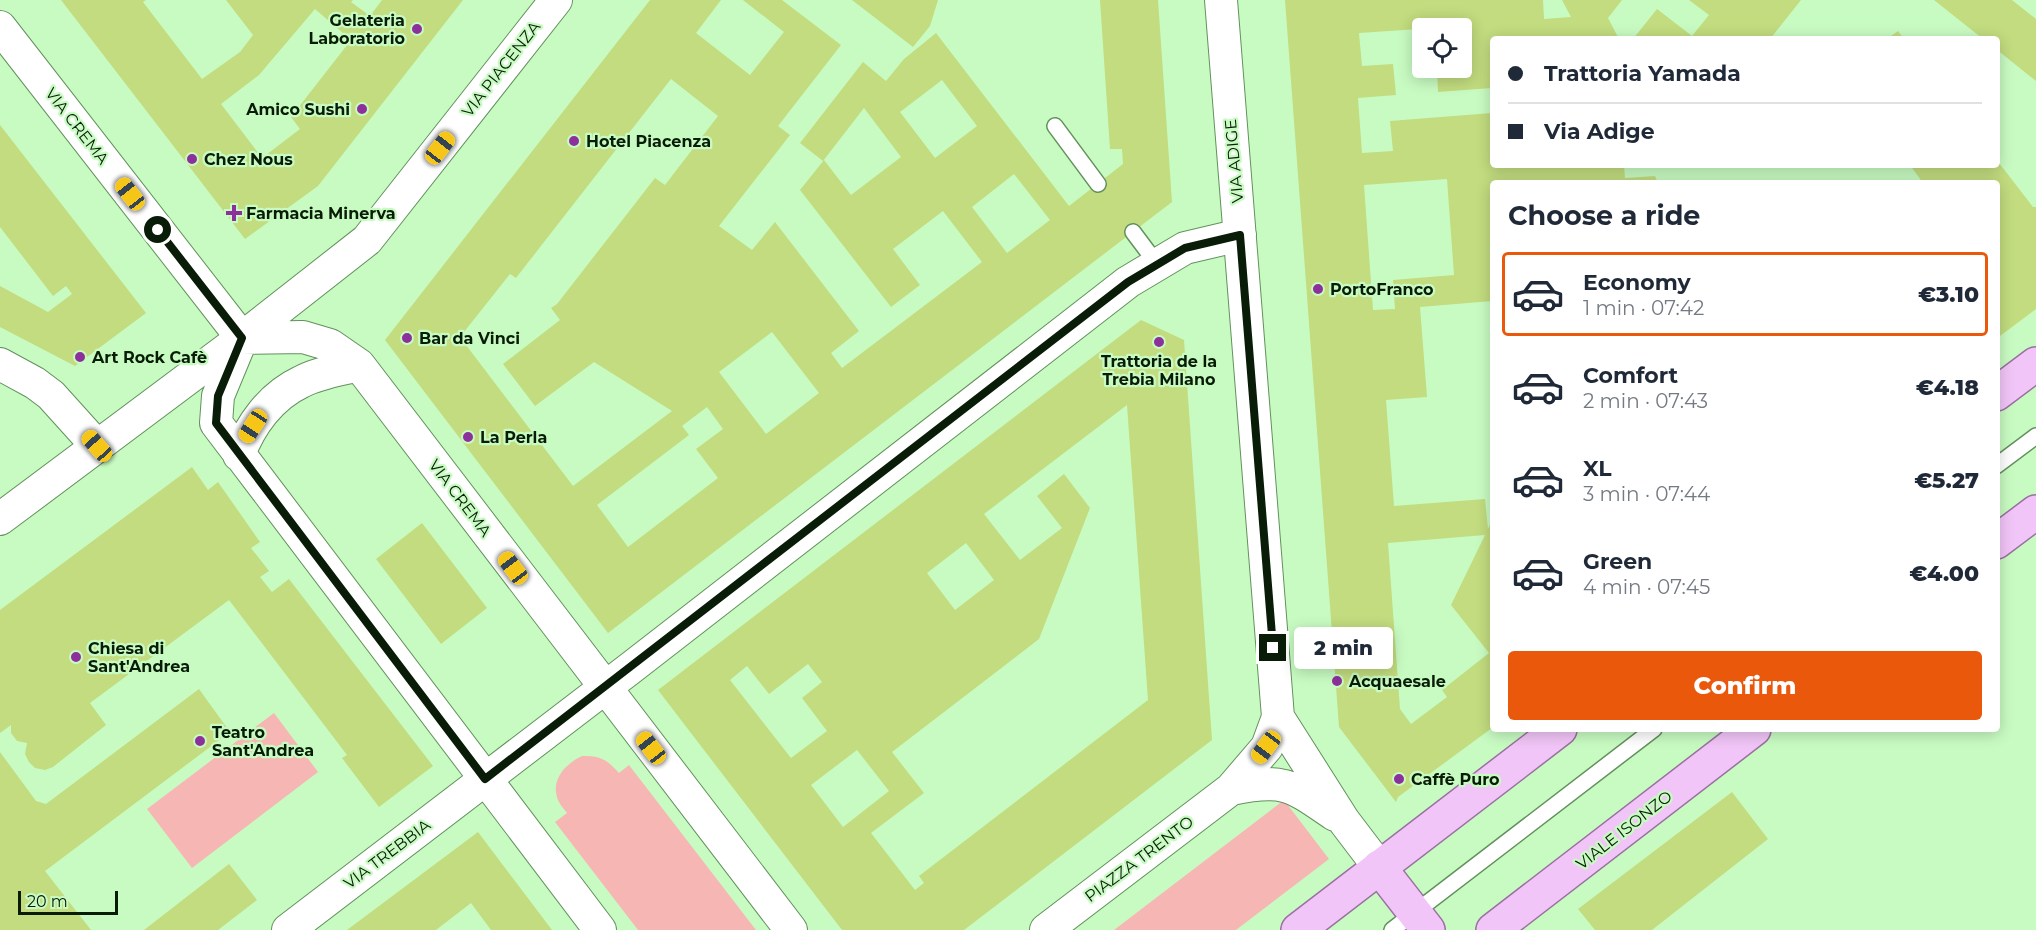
<!DOCTYPE html>
<meta charset="utf-8">
<style>
body{margin:0;font-family:Montserrat,sans-serif;background:#f6f6f7;color:#1f2937;height:100vh;display:flex;flex-direction:column;font-size:22px;white-space:nowrap}
*{box-sizing:border-box;margin:0}
p{font-size:20px;color:#747a83}
.icon{flex:none;width:33px;height:33px;fill:none;stroke:currentColor;stroke-width:2;stroke-linecap:round;stroke-linejoin:round}
.map{position:relative;flex:1;overflow:hidden}
.sheet{position:absolute;left:1490px;top:180px;width:510px;height:552px;display:flex;flex-direction:column;background:#fff;border-radius:6px;box-shadow:0 3px 15px #0003}
.sheet>*{flex:none}
.top-card{position:absolute;left:1490px;top:36px;width:510px;height:132px;border-radius:6px;box-shadow:0 3px 15px #0003;display:grid;align-content:center;height:132px;padding:0 18px;background:#fff}
.buttons{position:absolute;left:1412px;top:18px;display:grid;gap:12px}
.buttons a{display:grid;place-items:center;width:60px;height:60px;border-radius:6px;background:#fff;box-shadow:0 3px 15px #0003;font-size:30px}
.scale{position:absolute;left:18px;bottom:15px;width:100px;box-sizing:border-box;padding-left:6px;border:3px solid #091c07;border-top:0;font-size:16px;line-height:21px;white-space:nowrap;color:#091c07;-webkit-text-stroke:4px #c8fbc2;paint-order:stroke}
.end{position:absolute;width:27px;height:27px;margin:-14px;border:8px solid #091c07;background:#fff;box-shadow:0 0 0 3px #fff}
.from{border-radius:50%}
.bubble{position:absolute;height:42px;border-radius:6px;background:#fff;box-shadow:0 3px 15px #0003;font-size:20px;font-weight:800;line-height:42px;text-align:center}
.car{position:absolute;width:18px;height:36px;margin:-18px -9px;border-radius:8px;box-shadow:0 0 4px 2px #0007;background:linear-gradient(#f5c518 24%,#345 0 40%,#f5c518 0 76%,#345 0 86%,#f5c518 0)}
.top-card b{display:flex;align-items:center;gap:21px;height:57px;font-size:22px}
.top-card b+b{border-top:2px solid #e0e1e3}
.top-card i{width:15px;height:15px;background:#1f2937}
ul{padding:0;list-style:none}
li{display:flex;align-items:center;gap:18px;height:84px;margin:0 12px 9px;padding:0 6px;border:3px solid transparent;border-radius:6px}
li div{flex:1}
li b{display:block;font-size:22px}
li em{font-style:normal;font-weight:800}
li.active{border-color:#ea580c}
li>.icon{width:54px;height:54px;stroke-width:1.5}
h2{padding:0 18px;font-size:27px;line-height:72px}
.button{display:flex;gap:12px;margin-top:auto;padding:12px 18px}
.button a{flex:1;height:69px;border-radius:6px;background:#ea580c;color:#fff;font-size:24px;font-weight:800;line-height:69px;text-align:center}
.map>svg:first-child{display:block}
.green{fill:#f6b7b4}
.building{fill:#c2dc7f;fill-rule:evenodd}
.lines{fill:none;stroke-linecap:round;stroke-linejoin:round}
.service-casing{stroke:#63915d;stroke-width:18}
.minor-casing{stroke:#63915d;stroke-width:34}
.primary-casing{stroke:#9970a0;stroke-width:36}
.service{stroke:#fff;stroke-width:15}
.minor{stroke:#fff;stroke-width:32}
.primary{stroke:#f1c5f7;stroke-width:33}
.route{stroke:#091c07;stroke-width:8}
.poi-dot{fill:#8c309b;stroke:#c8fbc2;stroke-width:2}
.labels{text-anchor:middle;dominant-baseline:central;stroke-width:4.5;stroke-linejoin:round;paint-order:stroke}
.poi-label{font-size:16px;font-weight:bold;fill:#091c07;stroke:#c8fbc2;text-anchor:start}
.street-label{font-size:16px;fill:#091c07;stroke:#c8fbc2}
</style>
<div class="map">
<svg width="2036" height="930" viewBox="0 0 2036 930">
<rect width="100%" height="100%" fill="#c8fbc2"/>
<!-- green -->
<path class="green" d="M274,713L318,772L192,868L147,809Z
M582,756C601,756 606,759 619,773L629,765L756,930H638L555,822L567,813C564,809 560,805 558,800C550,780 565,764 582,756Z
M1284,800L1329,859L1236,930H1114Z"/>
<!-- building -->
<path class="building" d="M61,0H146L143,2L202,79L240,52L253,35L226,0H353L351,2L370,16L382,0H463L318,186L245,239ZM315,9L351,40L291,117L300,129L262,158L221,104L259,75Z
M650,0H721L696,33L750,75L784,32L743,0H782L841,45L778,126L790,135L719,226L752,250L775,222L859,331L831,353L842,368L982,262L943,211L893,249L920,285L891,307L800,190L824,160L851,195L901,157L864,108L823,161L800,143L863,62L886,81L904,59L936,33L1069,206L1123,164L1122,149H1110L1100,0H1158L1172,202L608,633L385,340ZM671,79L718,116L665,185L655,178L557,304L551,308L560,320L503,364L535,406L594,362L672,411L573,486L460,337L510,274L516,278ZM942,80L977,126L935,158L900,112ZM1014,174L1050,220L1007,253L972,207ZM772,332L819,393L766,434L719,372ZM707,407L723,429L696,449L718,478L628,547L597,505L689,435L682,426Z
M852,0H938L930,26L913,47Z
M1285,0H1543L1544,19L1571,17L1562,0H1622L1608,18L1619,39H1492V88L1438,92L1437,68H1461V28H1434L1359,33L1362,66L1393,64L1396,95L1358,98L1362,153L1393,151L1390,121L1492,113V165H1624L1625,178L1655,176L1658,183H1492V301L1420,307L1427,397L1386,400L1394,506L1485,499L1488,529L1492,520V728L1398,797L1396,802L1339,727ZM1447,179L1454,275L1393,280L1395,309L1373,310L1364,185ZM1485,535L1451,605L1489,653L1442,690L1447,697L1411,724L1400,709L1388,543Z
M1689,0H1801L1770,39H1633L1657,9L1692,36L1709,15Z
M1934,0H2012L2036,19V81L1996,49V39H1983Z
M1898,31L1904,39H1887Z
M0,125L146,313L75,366L0,327V286L48,312L72,294L66,286L53,296L0,227Z
M1996,159L2033,207H2036V309L1996,339V183H1923L1910,165H1996Z
M1141,320L1184,340L1212,740L964,930H842L658,690ZM1127,405L1148,700L919,876L924,883L915,890L871,833L924,793L892,752L1039,639L1090,508L1064,474L1037,496L1062,528L1020,560L984,514ZM966,543L994,580L955,610L927,573ZM808,664L822,682L802,698L827,731L791,758L730,680L747,666L769,694ZM857,750L889,791L843,827L811,785Z
M192,467L208,490L218,482L260,542L251,548L269,571L260,577L272,592L289,579L433,766L379,807L342,758L347,755L229,600L90,703L106,725L53,767L45,770L35,768L29,762L25,754L27,743L17,741L11,733V725L0,733V610Z
M422,523L487,608L441,644L376,559Z
M199,689L230,732L45,871L91,930H0V752L36,801L46,804Z
M1732,792L1768,839L1652,930H1595L1578,909Z
M478,832L552,930H491L471,903L436,930H347Z
M229,864L257,900L218,930H144Z"/>
<g class="lines">
<!-- service casing -->
<g class="service-casing">
<path id="service" d="M1055,126L1098,184
M1133,232L1157,264
M1996,466L2036,436
M1392,930L1654,729"/>
</g>
<!-- minor casing -->
<g class="minor-casing">
<path id="minor" d="M0,27L242,338
M242,338L303,337L330,345L359,365L791,930
M242,338L218,396L216,423L600,930
M0,364L35,383L51,395L97,446
M239,455C250,425 271,396 301,382C318,373 339,370 359,365
M0,519L242,338L367,240L556,0
M1278,717L1344,821L1379,867
M1231,789C1285,778 1291,785 1335,815
M288,930L632,667L1128,282L1185,248L1240,235
M1046,930L1231,789L1267,747L1278,717L1221,0"/>
</g>
<!-- primary casing -->
<g class="primary-casing">
<path id="primary" d="M1996,394L2036,364
M1996,542L2036,512
M1379,867L1428,930
M1298,930L1560,729
M1493,930L1754,729"/>
</g>
<!-- service -->
<use href="#service" class="service"/>
<!-- minor -->
<use href="#minor" class="minor"/>
<!-- primary -->
<use href="#primary" class="primary"/>
</g>
<g class="lines">
<!-- route -->
<path class="route" d="M158,230L242,338L218,396L216,423L485,779L1128,282L1185,248L1240,235L1273,648"/>
</g>
<!-- markers -->
<g class="poi-dot">
<circle cx="417" cy="29" r="6"/>
<circle cx="362" cy="109" r="6"/>
<circle cx="574" cy="141" r="6"/>
<circle cx="192" cy="159" r="6"/>
<path d="M231 204h6v6h6v6h-6v6h-6v-6h-6v-6h6z"/>
<circle cx="1318" cy="289" r="6"/>
<circle cx="407" cy="338" r="6"/>
<circle cx="1159" cy="342" r="6"/>
<circle cx="80" cy="357" r="6"/>
<circle cx="468" cy="437" r="6"/>
<circle cx="76" cy="657" r="6"/>
<circle cx="1337" cy="681" r="6"/>
<circle cx="200" cy="741" r="6"/>
<circle cx="1399" cy="779" r="6"/>
</g>
<g class="labels">
<!-- poi labels -->
<g class="poi-label">
<text x="405" y="20" text-anchor="end">Gelateria<tspan x="405" dy="18">Laboratorio</tspan></text>
<text x="350" y="109" text-anchor="end">Amico Sushi</text>
<text x="586" y="141">Hotel Piacenza</text>
<text x="204" y="159">Chez Nous</text>
<text x="246" y="213">Farmacia Minerva</text>
<text x="1330" y="289">PortoFranco</text>
<text x="419" y="338">Bar da Vinci</text>
<text x="92" y="357">Art Rock Cafè</text>
<text x="1159" y="361" text-anchor="middle">Trattoria de la<tspan x="1159" dy="18">Trebia Milano</tspan></text>
<text x="480" y="437">La Perla</text>
<text x="88" y="648">Chiesa di<tspan x="88" dy="18">Sant'Andrea</tspan></text>
<text x="1349" y="681">Acquaesale</text>
<text x="212" y="732">Teatro<tspan x="212" dy="18">Sant'Andrea</tspan></text>
<text x="1411" y="779">Caffè Puro</text>
</g>
<!-- street labels -->
<g class="street-label">
<text transform="translate(501 69) rotate(-52)">VIA PIACENZA</text>
<text transform="translate(77 126) rotate(52)">VIA CREMA</text>
<text transform="translate(1234 161) rotate(-95)">VIA ADIGE</text>
<text transform="translate(460 498) rotate(53)">VIA CREMA</text>
<text transform="translate(1624 830) rotate(-38)">VIALE ISONZO</text>
<text transform="translate(387 854) rotate(-37)">VIA TREBBIA</text>
<text transform="translate(1139 859) rotate(-37)">PIAZZA TRENTO</text>
</g>
</g>
</svg>
<div class="buttons">
<a><svg class="icon" aria-label="locate" viewBox="0 0 24 24"><circle cx="12" cy="12" r="6"/><path d="M12 2v4M12 18v4M2 12h4M18 12h4"/></svg></a>
</div>
<div class="scale">20 m</div>
<i class="end from" style="left:158px;top:230px"></i>
<i class="end" style="left:1273px;top:648px"></i>
<div class="bubble" style="left:1294px;top:627px;width:99px">2 min</div>
<i class="car" style="left:440px;top:148px;rotate:38deg"></i>
<i class="car" style="left:130px;top:194px;rotate:322deg"></i>
<i class="car" style="left:253px;top:426px;rotate:213deg"></i>
<i class="car" style="left:97px;top:446px;rotate:318deg"></i>
<i class="car" style="left:513px;top:568px;rotate:323deg"></i>
<i class="car" style="left:1266px;top:747px;rotate:217deg"></i>
<i class="car" style="left:651px;top:748px;rotate:322deg"></i>
<div class="top-card">
<b><i class="from"></i>Trattoria Yamada</b>
<b><i></i>Via Adige</b>
</div>
<section class="sheet">
<h2>Choose a ride</h2>
<ul>
<li class="active"><svg class="icon" aria-label="car" viewBox="0 0 24 24"><path d="M5 17H2v-5l4-1 3-4h7l3 4 3 1v5h-3M9 17h6M6 11h13"/><circle cx="7" cy="17" r="2"/><circle cx="17" cy="17" r="2"/></svg><div><b>Economy</b><p>1 min · 07:42</p></div><em>€3.10</em></li>
<li><svg class="icon" aria-label="car" viewBox="0 0 24 24"><path d="M5 17H2v-5l4-1 3-4h7l3 4 3 1v5h-3M9 17h6M6 11h13"/><circle cx="7" cy="17" r="2"/><circle cx="17" cy="17" r="2"/></svg><div><b>Comfort</b><p>2 min · 07:43</p></div><em>€4.18</em></li>
<li><svg class="icon" aria-label="car" viewBox="0 0 24 24"><path d="M5 17H2v-5l4-1 3-4h7l3 4 3 1v5h-3M9 17h6M6 11h13"/><circle cx="7" cy="17" r="2"/><circle cx="17" cy="17" r="2"/></svg><div><b>XL</b><p>3 min · 07:44</p></div><em>€5.27</em></li>
<li><svg class="icon" aria-label="car" viewBox="0 0 24 24"><path d="M5 17H2v-5l4-1 3-4h7l3 4 3 1v5h-3M9 17h6M6 11h13"/><circle cx="7" cy="17" r="2"/><circle cx="17" cy="17" r="2"/></svg><div><b>Green</b><p>4 min · 07:45</p></div><em>€4.00</em></li>
</ul>
<div class="button"><a>Confirm</a></div>
</section>
</div>
